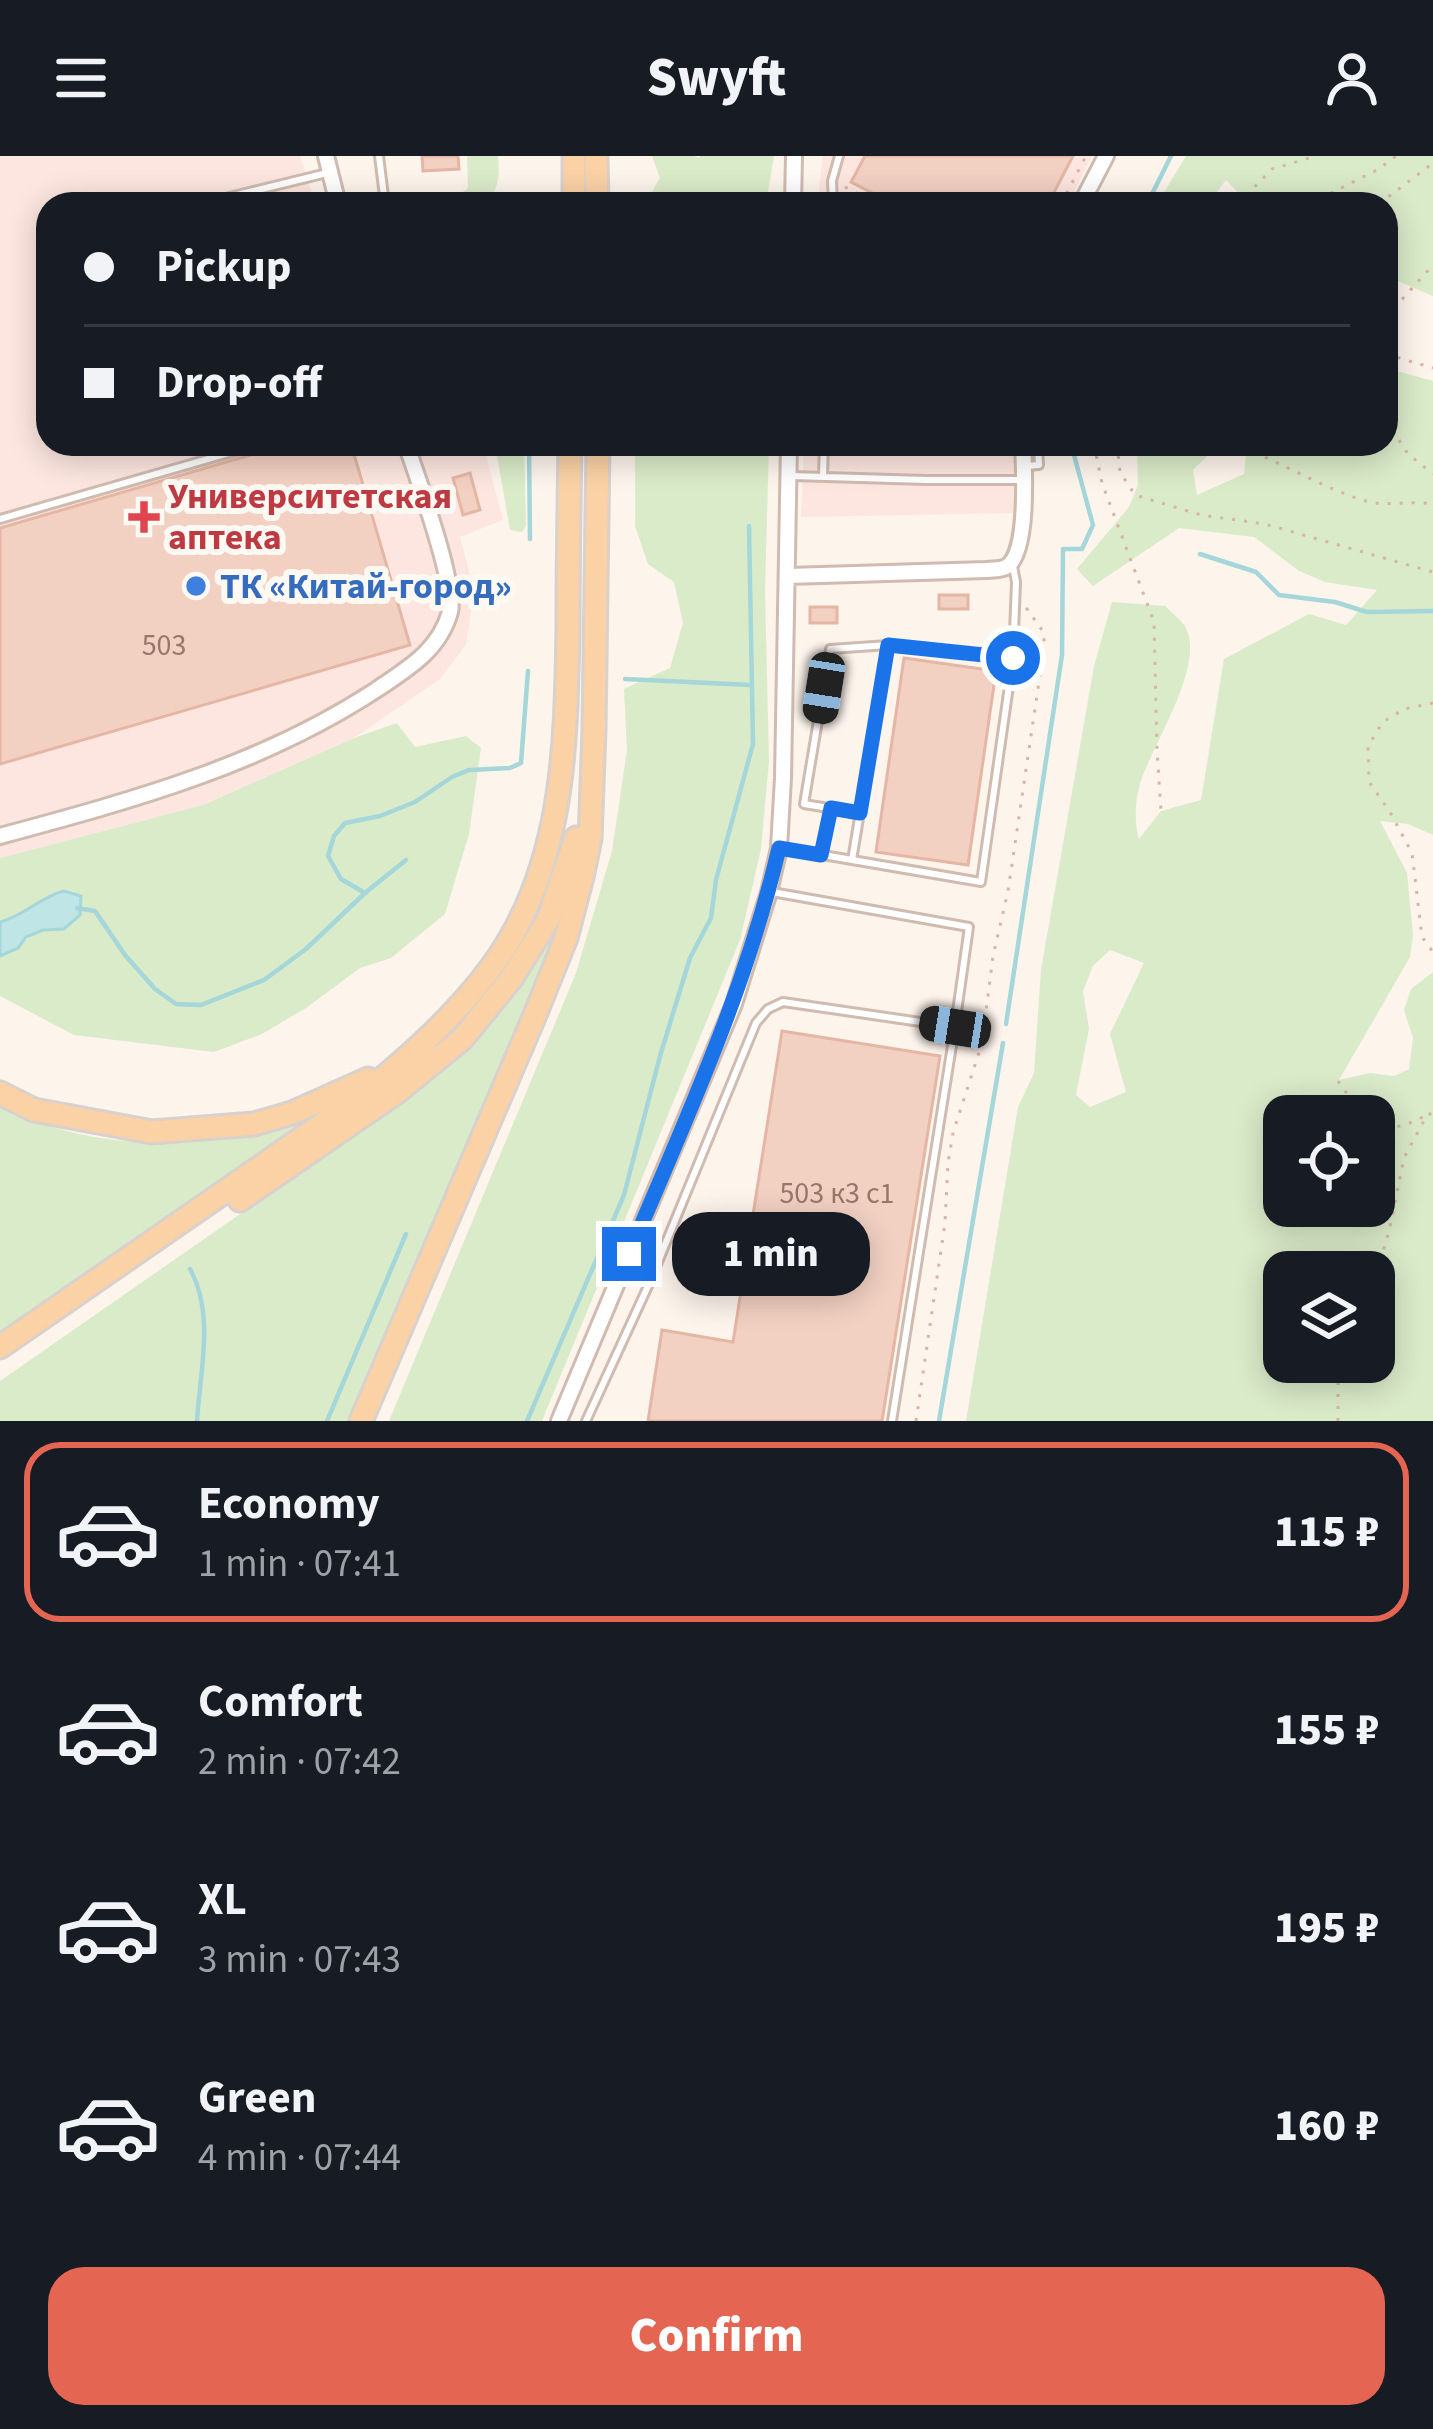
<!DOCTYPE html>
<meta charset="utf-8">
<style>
body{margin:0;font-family:"Source Sans 3",sans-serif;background:#242831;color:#f1f3f6;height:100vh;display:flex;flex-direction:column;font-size:45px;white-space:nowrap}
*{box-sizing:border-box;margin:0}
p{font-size:39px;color:#9ea1a6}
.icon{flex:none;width:66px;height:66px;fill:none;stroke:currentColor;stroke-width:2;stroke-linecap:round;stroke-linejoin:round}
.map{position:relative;height:1265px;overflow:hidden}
.details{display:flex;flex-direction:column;background:#171b24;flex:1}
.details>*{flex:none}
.guide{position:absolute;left:36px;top:36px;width:1362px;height:264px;border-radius:36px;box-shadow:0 6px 30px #0003;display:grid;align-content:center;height:264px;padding:0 48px;background:#171b24}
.fabs{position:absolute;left:1263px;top:939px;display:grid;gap:24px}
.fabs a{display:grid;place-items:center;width:132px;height:132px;border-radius:24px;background:#171b24;box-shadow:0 6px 30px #0003;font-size:60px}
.end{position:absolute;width:54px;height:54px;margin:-27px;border:15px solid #1a73e8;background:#fff;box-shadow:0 0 0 6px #fff}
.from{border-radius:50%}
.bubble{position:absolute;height:84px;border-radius:36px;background:#171b24;box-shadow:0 6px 30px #0003;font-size:39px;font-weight:800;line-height:84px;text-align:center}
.car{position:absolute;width:36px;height:72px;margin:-36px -18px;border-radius:15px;box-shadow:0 0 9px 3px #0007;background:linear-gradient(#222 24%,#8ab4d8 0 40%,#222 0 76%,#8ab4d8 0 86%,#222 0)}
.guide b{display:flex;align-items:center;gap:42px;height:114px;font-size:45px}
.guide b+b{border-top:3px solid #363941}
.guide i{width:30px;height:30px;background:#f1f3f6}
ul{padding:21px 0 0;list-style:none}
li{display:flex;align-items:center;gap:36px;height:180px;margin:0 24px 18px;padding:0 24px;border:6px solid transparent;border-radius:36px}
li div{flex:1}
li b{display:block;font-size:45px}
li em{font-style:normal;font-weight:800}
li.on{border-color:#e56553}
li>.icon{width:108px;height:108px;stroke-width:1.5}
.button{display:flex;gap:24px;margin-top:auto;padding:24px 48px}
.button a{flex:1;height:138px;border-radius:36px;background:#e56553;color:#fff;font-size:48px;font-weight:800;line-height:138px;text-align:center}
header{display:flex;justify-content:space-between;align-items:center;height:156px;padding:0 48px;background:#171b24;font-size:54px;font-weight:800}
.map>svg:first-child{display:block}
.commercial{fill:#fde6e0}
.green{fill:#daebc9;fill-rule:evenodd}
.water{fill:#bfe5e7;stroke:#a5d6d9;stroke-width:3}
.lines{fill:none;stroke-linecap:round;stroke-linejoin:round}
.stream{stroke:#a5d6d9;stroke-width:4.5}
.building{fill:#f2d1c3;stroke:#e5b6a4;stroke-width:3}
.lane-casing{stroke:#d0bbb0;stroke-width:12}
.street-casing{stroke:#d0bbb0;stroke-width:20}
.primary-casing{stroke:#d9d1cd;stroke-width:27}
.path{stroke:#d8b4a5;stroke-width:3;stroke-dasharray:3 9;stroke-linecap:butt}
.lane{stroke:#fff;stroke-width:6}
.street{stroke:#fff;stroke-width:14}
.primary{stroke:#fad2a6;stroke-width:21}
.route{stroke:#1a73e8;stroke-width:15}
.health-dot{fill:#e0444e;stroke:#fff9f3;stroke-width:4.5}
.shop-dot{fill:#3f7fe0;stroke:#fff9f3;stroke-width:4.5}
.labels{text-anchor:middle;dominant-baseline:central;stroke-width:12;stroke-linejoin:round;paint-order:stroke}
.number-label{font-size:30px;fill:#97776a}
.health-label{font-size:36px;font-weight:bold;fill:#be3a42;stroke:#fff9f3;text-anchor:start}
.shop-label{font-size:36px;font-weight:bold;fill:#366cbe;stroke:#fff9f3;text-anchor:start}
</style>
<header><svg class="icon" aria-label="menu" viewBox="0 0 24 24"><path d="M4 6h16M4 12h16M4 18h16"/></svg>Swyft<svg class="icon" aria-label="person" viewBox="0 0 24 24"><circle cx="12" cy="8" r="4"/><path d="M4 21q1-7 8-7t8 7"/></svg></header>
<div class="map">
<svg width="1433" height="1265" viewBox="0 0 1433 1265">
<rect width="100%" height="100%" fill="#fdf4ec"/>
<!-- commercial -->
<path class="commercial" d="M0,0H300L315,48H48V288H483L503,364L460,381L474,435L466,489L440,523L354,582L203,649L0,702Z
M823,0H1092L1068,48H817Z
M804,288H1017L1018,357L801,361Z"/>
<!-- green -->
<path class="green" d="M467,0H498C500,19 499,35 484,48H419L456,41L468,32Z
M652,0H694L699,2L700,0H774L766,48H645L660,22Z
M1186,0H1433V140L1386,120V48H1249L1226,24L1208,48H1157Z
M1386,212L1433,225V679L1408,668L1380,665L1407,717L1413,779L1410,801L1339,924L1370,917L1394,920L1409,913L1413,882L1404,854L1411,833L1433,816V1265H966L1018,951L1034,917L1041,814L1094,510L1112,446L1165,450C1171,456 1180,463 1185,470C1207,509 1151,590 1140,628C1135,644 1134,667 1139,683L1161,655L1201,644L1224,503L1309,458L1346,469L1377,434L1325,426L1299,415L1254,381L1179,372L1093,430L1077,413L1129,351L1138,329L1137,288H1211V296L1193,314L1197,339L1244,318L1247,288H1386ZM1110,794L1144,807L1110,878L1126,936L1090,951L1076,939L1089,873L1083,835L1093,810ZM1284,960H1374V1050H1284ZM1284,1116H1374V1206H1284Z
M495,288H524L526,370L522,376L510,374Z
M635,288H769L765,436L769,605L761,693L740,784L542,1265H389L576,817L612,695L627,594L624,533L670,512L683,467L674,426L648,408L635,370Z
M397,567L415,591L466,580L481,592L469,678L445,758L391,802L360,812L306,852L262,878L214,896L74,879L0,840V800C17,793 26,781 43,774L50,739L12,763L0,766V702L203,649L354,582Z
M568,748L541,826L460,1002L348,1265H0V1225L437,921L479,880L517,837Z
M0,951C17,957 35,966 53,971C136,997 229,987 312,964L0,1175Z"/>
<!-- water -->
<path class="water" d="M64,735L81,740L80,759L64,773L43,774L26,781L18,792L0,800V766C24,760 40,741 64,735Z"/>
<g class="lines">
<!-- stream -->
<path class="stream" d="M1147,48L1171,0
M529,288L530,383
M1200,398L1256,416L1279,439L1335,446L1367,456L1433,455
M625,523L751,529
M365,737L406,704
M77,752L95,755L125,799L155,833L176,848L201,849L264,824L306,793L365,737L341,723L328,700L334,680L345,667L380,660L415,646L452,621L469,614L510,612L521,607L528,515
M1006,868L1062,499L1063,393H1082L1093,369L1071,288
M190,1113C215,1158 200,1215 197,1265
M327,1265L406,1078
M527,1265L624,1039L660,900L690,802L711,762L716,724L753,588L749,370
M939,1265L1003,887"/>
</g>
<!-- building -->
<path class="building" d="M422,0H458L459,13L423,15Z
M865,0H1073L1048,48H894L851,26Z
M288,288H351L410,489L0,608V372Z
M470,317L480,354L463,359L453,322Z
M939,439H968V453H939Z
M810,451H837V467H810Z
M904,502L996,515L968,709L876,696Z
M782,875L940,900L882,1265H648L662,1174L733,1186Z"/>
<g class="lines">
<!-- lane casing -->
<g class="lane-casing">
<path id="lane" d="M379,0L385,48
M225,42L327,17
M833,48L832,25L839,0
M1027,310L1039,309L1038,289
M792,320L926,324H1024
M823,320L824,288
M0,363L260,288
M860,657L804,648L830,493L888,489
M782,692L981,726L1013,502L1016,426L1013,410
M822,699L831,652
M852,704L888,489L1013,502
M772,736L969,771L955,870
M586,1265L649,1128L756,867L768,853L783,846L955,871L892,1265"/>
</g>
<!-- street casing -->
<g class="street-casing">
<path id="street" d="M326,0L338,48
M793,48L794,0
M1081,48L1106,0
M788,420L987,414C994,413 1001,414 1006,411C1029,399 1024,311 1023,288
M0,680C133,644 260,610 376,534C407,513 439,495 450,456C457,430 417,320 406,288
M559,1265L734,848L769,736L779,692L783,622L789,288"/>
</g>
<!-- primary casing -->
<g class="primary-casing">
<path id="primary" d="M596,0L597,48
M574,48V0
M0,937L34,954L152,976L254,968L292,957L368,923
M240,1044L397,936L462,883L511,823L548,764L576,682
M0,1191L354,946C404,906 453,863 491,812C565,713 566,588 568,471C568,410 569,349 570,288
M361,1265L535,859L566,782L582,721L590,683L594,574L598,288"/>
</g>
<!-- path -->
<path class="path" d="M845,31L878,48
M1061,48L1086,0
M1238,48L1272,13L1316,0
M1309,48L1377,14L1396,0
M1379,48L1433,7
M1386,161L1433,109
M1386,198L1433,212
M1386,264L1408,298L1433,318
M1094,288L1102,327L1154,466L1157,593L1161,655
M1117,288L1120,316L1135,339L1201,359L1265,368L1433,416
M1246,288L1251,295C1289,311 1326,333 1366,345C1386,351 1411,344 1433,348
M1433,547L1404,553L1383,566L1368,590L1369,626L1390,656L1412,697L1422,781L1433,796
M1338,925L1363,960
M1374,967C1392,976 1409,968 1425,960
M1374,1128L1390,1071L1404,1002L1427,959L1433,957
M916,1265L945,1067L948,1007L953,977L982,887L993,800L1008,735L1044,492V477L1025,450
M1338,1265V1211L1340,1206"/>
<!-- lane -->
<use href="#lane" class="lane"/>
<!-- street -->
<use href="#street" class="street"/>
<!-- primary -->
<use href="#primary" class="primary"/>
</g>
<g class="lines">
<!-- route -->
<path class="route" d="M629,1098C685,965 746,834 779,692L821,699L831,652L860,657L888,489L1013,502"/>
</g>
<!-- markers -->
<path class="health-dot" d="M138 343h12v12h12v12h-12v12h-12v-12h-12v-12h12z"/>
<circle class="shop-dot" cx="196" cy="430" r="12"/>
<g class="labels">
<!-- number labels -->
<g class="number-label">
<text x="164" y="489">503</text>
<text x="837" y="1037">503 к3 с1</text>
</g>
<!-- health labels -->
<g class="health-label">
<text x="168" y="340">Университетская<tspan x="168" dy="41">аптека</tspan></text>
</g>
<!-- shop labels -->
<g class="shop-label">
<text x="220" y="430">ТК «Китай-город»</text>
</g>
</g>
</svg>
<div class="fabs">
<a><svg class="icon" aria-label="locate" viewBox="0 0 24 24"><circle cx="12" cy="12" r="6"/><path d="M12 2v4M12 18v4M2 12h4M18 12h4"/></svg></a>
<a><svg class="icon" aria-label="layers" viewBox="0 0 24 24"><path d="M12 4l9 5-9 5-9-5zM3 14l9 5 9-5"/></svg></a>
</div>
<i class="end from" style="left:1013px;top:502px"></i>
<i class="end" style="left:629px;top:1098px"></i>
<div class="bubble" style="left:672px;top:1056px;width:198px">1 min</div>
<i class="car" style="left:824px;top:532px;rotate:189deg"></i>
<i class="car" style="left:955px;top:871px;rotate:279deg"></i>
<div class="guide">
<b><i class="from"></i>Pickup</b>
<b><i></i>Drop-off</b>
</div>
</div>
<section class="details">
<ul>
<li class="on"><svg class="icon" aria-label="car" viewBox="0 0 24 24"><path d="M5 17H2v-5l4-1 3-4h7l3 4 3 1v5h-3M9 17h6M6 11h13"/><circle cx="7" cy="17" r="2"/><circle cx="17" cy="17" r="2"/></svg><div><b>Economy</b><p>1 min · 07:41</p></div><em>115 ₽</em></li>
<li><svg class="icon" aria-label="car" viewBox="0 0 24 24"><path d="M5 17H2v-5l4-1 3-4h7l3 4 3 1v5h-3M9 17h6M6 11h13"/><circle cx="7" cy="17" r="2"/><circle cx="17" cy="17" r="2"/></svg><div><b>Comfort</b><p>2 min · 07:42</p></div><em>155 ₽</em></li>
<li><svg class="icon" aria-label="car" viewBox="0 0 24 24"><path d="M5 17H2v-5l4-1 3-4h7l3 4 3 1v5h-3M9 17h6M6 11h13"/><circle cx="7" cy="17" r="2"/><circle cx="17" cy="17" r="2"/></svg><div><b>XL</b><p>3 min · 07:43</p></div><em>195 ₽</em></li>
<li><svg class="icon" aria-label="car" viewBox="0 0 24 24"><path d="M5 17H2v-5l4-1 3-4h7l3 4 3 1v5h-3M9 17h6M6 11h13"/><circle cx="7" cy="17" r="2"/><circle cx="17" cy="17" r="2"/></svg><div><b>Green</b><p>4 min · 07:44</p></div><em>160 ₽</em></li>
</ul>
<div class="button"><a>Confirm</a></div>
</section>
